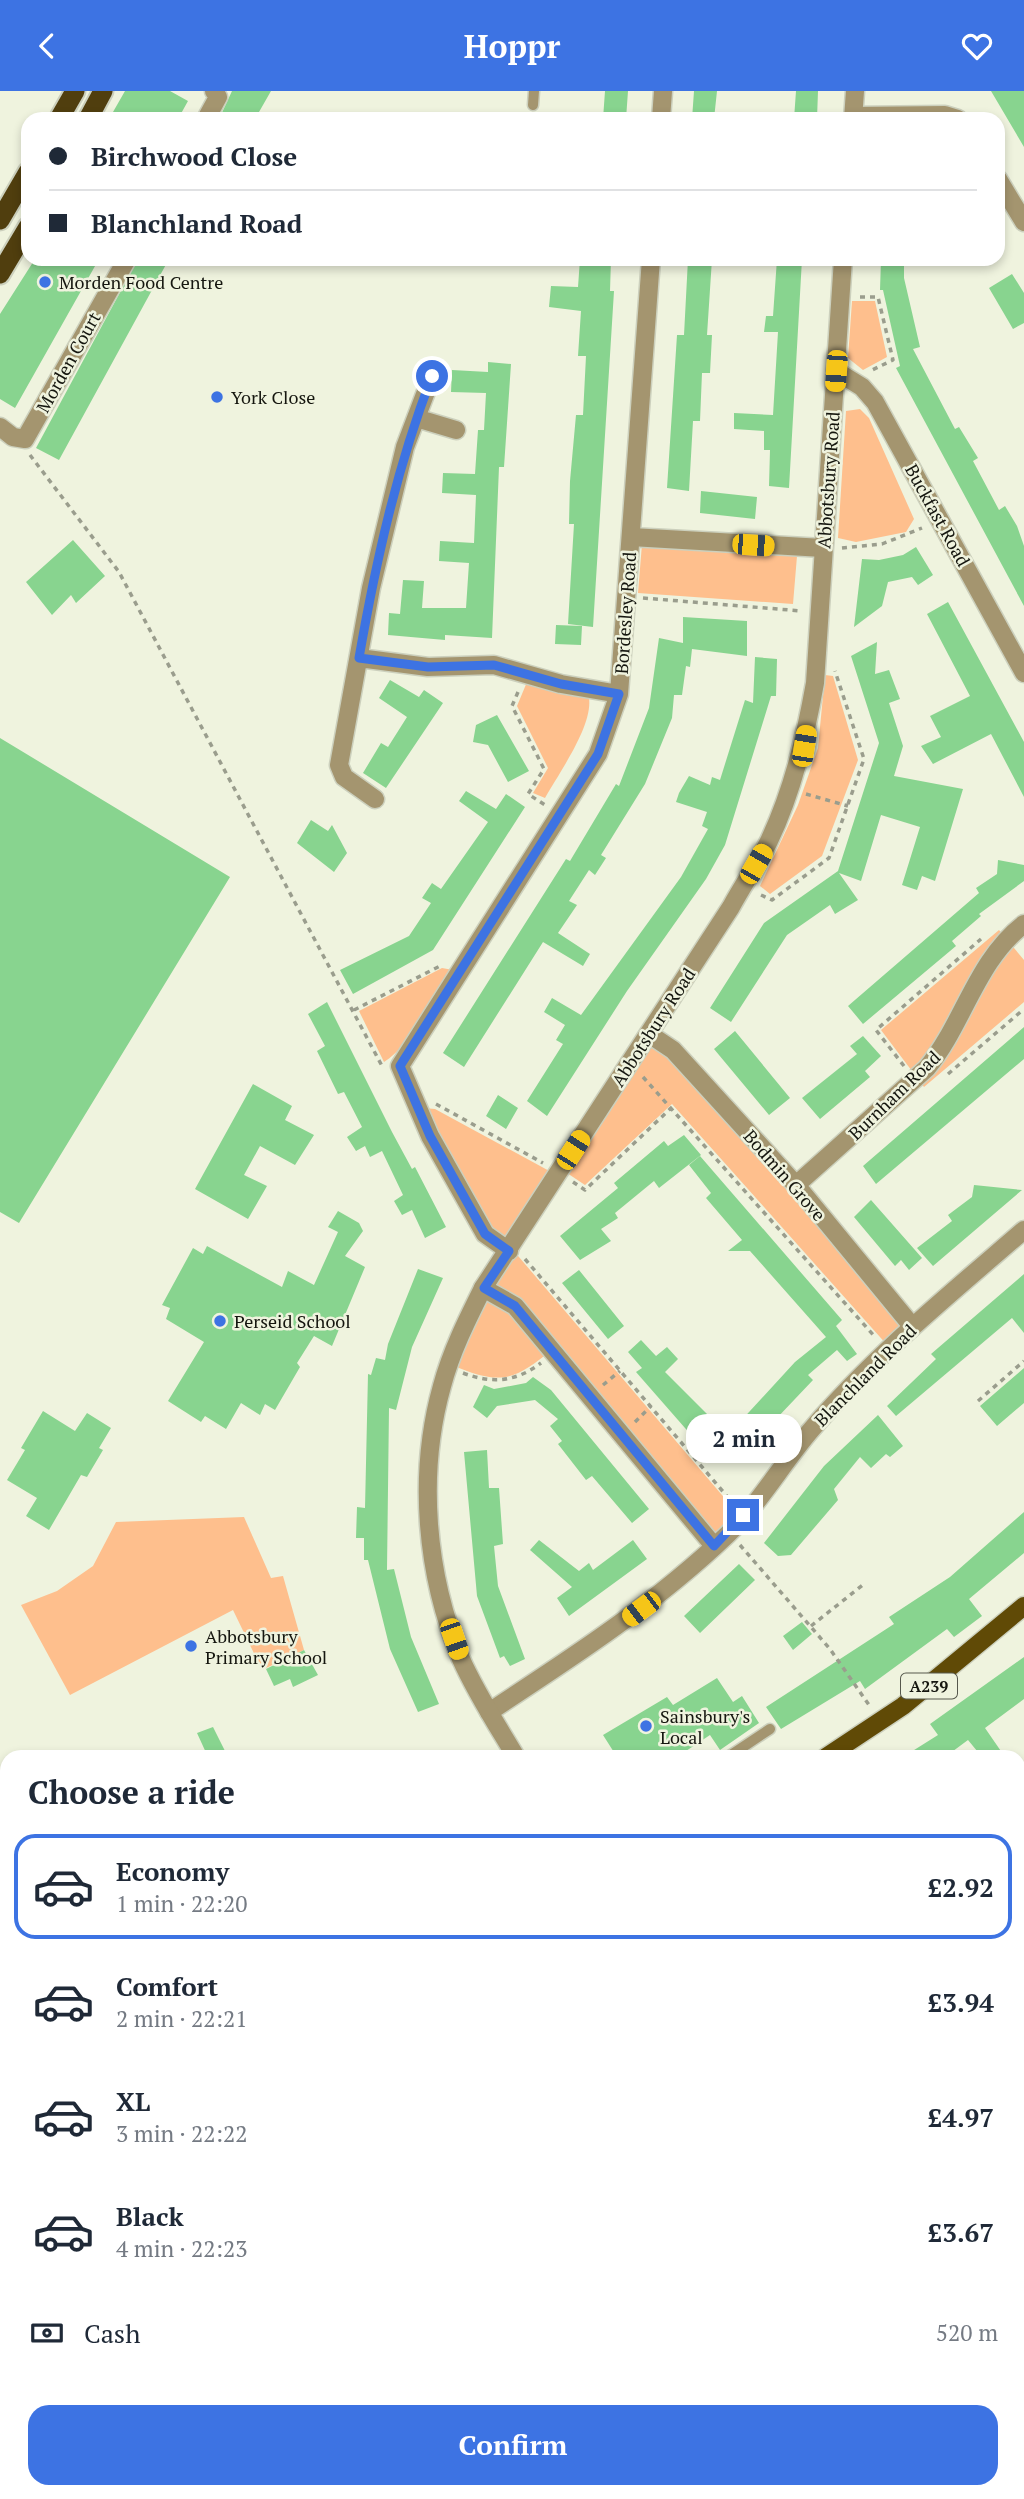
<!DOCTYPE html>
<meta charset="utf-8">
<style>
body{margin:0;font-family:"PT Serif",serif;background:#f6f6f7;color:#1f2937;height:100vh;display:flex;flex-direction:column;font-size:26px;white-space:nowrap}
*{box-sizing:border-box;margin:0}
p{font-size:23px;color:#747a83}
.icon{flex:none;width:38px;height:38px;fill:none;stroke:currentColor;stroke-width:2;stroke-linecap:round;stroke-linejoin:round}
.map{position:relative;flex:1;overflow:hidden}
.drawer{position:absolute;left:0px;top:1659px;width:1026px;height:749px;display:flex;flex-direction:column;background:#fff;border-radius:21px 21px 0 0;box-shadow:0 4px 10px #0003}
.drawer>*{flex:none}
.hud{position:absolute;left:21px;top:21px;width:984px;height:154px;border-radius:21px;box-shadow:0 4px 10px #0003;display:grid;align-content:center;height:154px;padding:0 28px;background:#fff}
.end{position:absolute;width:32px;height:32px;margin:-16px;border:9px solid #3d73e3;background:#fff;box-shadow:0 0 0 4px #fff}
.from{border-radius:50%}
.bubble{position:absolute;height:49px;border-radius:21px;background:#fff;box-shadow:0 4px 10px #0003;font-size:23px;font-weight:800;line-height:49px;text-align:center}
.car{position:absolute;width:21px;height:42px;margin:-21px -10px;border-radius:9px;box-shadow:0 0 5px 2px #0007;background:linear-gradient(#f5c518 24%,#345 0 40%,#f5c518 0 76%,#345 0 86%,#f5c518 0)}
.hud b{display:flex;align-items:center;gap:24px;height:66px;font-size:26px}
.hud b+b{border-top:2px solid #e0e1e3}
.hud i{width:18px;height:18px;background:#1f2937}
ul{padding:0;list-style:none}
li{display:flex;align-items:center;gap:21px;height:105px;margin:0 14px 10px;padding:0 14px;border:4px solid transparent;border-radius:21px}
li div{flex:1}
li b{display:block;font-size:26px}
li em{font-style:normal;font-weight:800}
li.selected{border-color:#3d73e3}
li>.icon{width:63px;height:63px;stroke-width:1.5}
h2{padding:0 28px;font-size:32px;line-height:84px}
.pay{display:flex;align-items:center;gap:18px;height:77px;padding:0 28px;font-size:26px}
.pay p{margin-inline-start:auto}
.action{display:flex;gap:14px;margin-top:auto;padding:14px 28px}
.action a{flex:1;height:80px;border-radius:21px;background:#3d73e3;color:#fff;font-size:28px;font-weight:800;line-height:80px;text-align:center}
header{display:flex;justify-content:space-between;align-items:center;height:91px;padding:0 28px;background:#3d73e3;color:#fff;font-size:32px;font-weight:800}
.map>svg:first-child{display:block}
.green{fill:#febf8d}
.building{fill:#88d48f}
.lines{fill:none;stroke-linecap:round;stroke-linejoin:round}
.service-casing{stroke:#ccd0bd;stroke-width:13}
.minor-casing{stroke:#ccd0bd;stroke-width:21}
.tertiary-casing{stroke:#ccd0bd;stroke-width:21}
.primary-casing{stroke:#ccd0bd;stroke-width:21}
.trunk-casing{stroke:#ccd0bd;stroke-width:23}
.path{stroke:#9a9d8d;stroke-width:3.5;stroke-dasharray:5 5;stroke-linecap:butt}
.service{stroke:#a4956f;stroke-width:10}
.minor{stroke:#a4956f;stroke-width:18}
.tertiary{stroke:#a4956f;stroke-width:18}
.primary{stroke:#604a06;stroke-width:18}
.trunk{stroke:#503e0e;stroke-width:19}
.route{stroke:#3d73e3;stroke-width:9}
.poi-dot{fill:#3d73e3;stroke:#eff3de;stroke-width:2.5}
.labels{text-anchor:middle;dominant-baseline:central;stroke-width:5;stroke-linejoin:round;paint-order:stroke}
.shield{fill:#eff3de;stroke:#56584d;stroke-width:2}
.shield-label{font-size:16px;font-weight:bold;fill:#15160f}
.poi-label{font-size:18px;fill:#15160f;stroke:#eff3de;text-anchor:start}
.street-label{font-size:18px;fill:#15160f;stroke:#eff3de}
</style>
<header><svg class="icon" aria-label="back" viewBox="0 0 24 24"><path d="M15 5l-7 7 7 7"/></svg>Hoppr<svg class="icon" aria-label="heart" viewBox="0 0 24 24"><path d="M12 20l-8-8c-3-5 5-10 8-4 3-6 11-1 8 4z"/></svg></header>
<div class="map">
<svg width="1024" height="2408" viewBox="0 0 1024 2408">
<rect width="100%" height="100%" fill="#eff3de"/>
<!-- green -->
<path class="green" d="M852,210H875L887,266L863,279L848,267Z
M860,318L869,327L914,428L906,441L856,451L838,447L846,320Z
M642,453L779,460L797,465L793,513L638,502Z
M825,584L833,585L858,669L822,765L770,803L760,795L798,714L818,657Z
M527,591L589,607C593,635 559,682 545,707L533,702L548,677L517,615Z
M999,839L1024,869V911L924,996L881,939Z
M442,877L453,879C436,907 411,954 384,971L359,920Z
M652,949L794,1099L907,1236L888,1255L672,1013L585,1094L564,1080Z
M424,1017L435,1018L553,1082L507,1153L489,1140Z
M513,1159L739,1424L714,1450L554,1257C514,1290 501,1295 452,1274Z
M244,1426L271,1487L283,1485L304,1559L262,1579L233,1519L70,1604L21,1514L57,1500L93,1475L116,1431Z
M1024,1968V2408H939L935,2401H1018V1972Z
M10,2401H727L731,2408H0Z"/>
<!-- building -->
<path class="building" d="M125,0H170L188,10L178,28H109Z
M232,0H271L255,28H219Z
M605,0H628L626,28H603Z
M694,0H717L714,28H692Z
M796,0H818L817,28H794Z
M991,0H1024V56Z
M35,168H99L15,317L0,308V223Z
M138,168H169L59,369L36,357Z
M580,168H611L610,200H614L593,536L568,533L574,433H569L570,390L576,324H583L586,265H578L581,220L549,216L551,195L578,196Z
M688,168H712L707,244H712L710,282H702L700,330H693L689,400L667,397L677,244H684Z
M777,168H802L789,397L769,395L770,359H764V340L734,338V322L773,324L778,241H764L766,225H773Z
M881,168H904V187L920,256L913,258L955,338L959,336L978,367L973,370L999,419L1005,415L1017,435L1024,455V515L896,277L900,275L883,199H880Z
M1012,183L1024,202V232L1013,238L989,197Z
M488,271L511,273L504,376H499L492,547L445,544V549L388,544L389,522L400,523L403,489L424,490L422,517H466L469,472L439,470L440,450L474,452L476,404L442,402L443,382L475,383L478,339H484L486,302L451,301L452,279L488,281Z
M701,400L757,406L755,428L700,422Z
M73,449L105,485L76,512L71,504L52,524L26,491Z
M916,456L933,484L918,494L912,486L888,491L882,515L854,536L862,468L879,469L903,464Z
M948,511L1024,651V706L991,643L933,673L921,655L941,646L930,625L970,605L927,523Z
M683,526L747,530V565L692,558L690,576L686,575L682,604H674L672,627L645,693L601,764L606,767L595,784L589,779L569,810L577,814L558,842L590,863L583,875L543,851L464,976L443,962L566,768L570,770L616,693L619,695L649,617L659,547L683,552Z
M556,534L582,535L581,554L555,553Z
M877,551L875,583L889,579L900,608L889,612L903,655L894,685L963,698L935,790L922,785L917,799L902,794L920,736L881,724L861,790L839,782L858,809L835,823L830,814L787,844L731,931L710,917L764,832L838,780L879,652L851,565Z
M755,566L777,568L776,605H771L725,754L706,788L627,900L547,1025L527,1010L563,953L556,949L565,934L544,921L552,907L581,924L681,786L708,738L702,735L707,721L676,711L679,702L689,685L710,694L712,686L720,689L745,609L753,612Z
M390,589L419,606L424,599L443,612L386,697L363,682L381,652L388,656L407,626L379,607Z
M497,624L529,680L508,691L488,654L473,651L476,634Z
M0,647L230,786L19,1132L0,1121Z
M466,700L496,718L506,703L525,716L433,859L353,903L340,879L409,845L431,812L422,807L432,792L441,798L488,731L459,710Z
M311,729L328,740L332,734L347,762L334,781L297,752Z
M998,769L1024,774V790L979,823L981,825L952,850L956,855L863,933L848,915L979,802L976,797L997,783Z
M327,911L392,1041L412,1078L415,1076L446,1136L425,1147L412,1119L402,1124L394,1110L403,1104L382,1060L370,1066L365,1055L356,1060L347,1046L362,1036L344,1001L338,1003L317,960L325,955L308,923Z
M1024,936V968L876,1093L863,1075Z
M735,940L790,1007L769,1024L714,958Z
M863,945L881,965L865,980L870,986L820,1028L802,1007L857,963L850,955Z
M253,993L292,1015L285,1029L314,1044L295,1074L260,1055L244,1084L267,1095L248,1128L195,1098Z
M498,1004L518,1017L506,1038L486,1025Z
M684,1044L701,1064L659,1097L654,1090L615,1122L618,1127L601,1138L611,1150L580,1169L560,1145L618,1097L614,1092L664,1050L668,1055Z
M700,1065L842,1229L836,1235L857,1263L847,1270L837,1259L808,1284L813,1289L739,1367L719,1349L735,1330L738,1333L795,1271L826,1246L750,1160H728L742,1149L706,1107L711,1102L689,1074Z
M974,1094L1022,1099L933,1175L917,1157L952,1130L948,1124L972,1106Z
M871,1109L922,1167L909,1179L901,1169L895,1175L854,1126Z
M338,1120L359,1132L363,1140L345,1165L365,1176L332,1255L314,1245L297,1272L300,1276L275,1319L265,1313L260,1324L241,1312L226,1338L205,1325L201,1331L168,1310L204,1251L166,1228L170,1217L162,1214L193,1157L203,1163L207,1155L282,1196L288,1180L314,1194L338,1141L328,1136Z
M418,1178L443,1187L412,1256L396,1319L389,1317L387,1479L394,1478L411,1546L439,1613L418,1621L390,1558L368,1469H364V1447H356L357,1416L365,1417L368,1283L371,1284L376,1267L385,1269L388,1253Z
M579,1179L624,1235L608,1248L562,1192Z
M1024,1183V1242L1012,1227L896,1325L887,1315L936,1268L931,1263Z
M641,1249L656,1265L667,1256L678,1268L665,1281L719,1335L699,1353L636,1281L642,1277L628,1261Z
M1024,1277V1312L997,1335L980,1315Z
M533,1286L551,1299L649,1418L632,1432L592,1385L586,1389L558,1353L562,1350L550,1335L558,1328L535,1309L497,1315L487,1327L473,1316L484,1294L494,1298L526,1292Z
M43,1320L75,1340L87,1322L111,1337L99,1357L103,1359L87,1386L81,1384L49,1439L26,1425L37,1407L7,1389L25,1359L21,1357Z
M878,1324L903,1355L890,1366L886,1363L871,1377L860,1366L834,1398L838,1409L791,1464L778,1465L764,1452L824,1375Z
M487,1359L489,1397H499L503,1453L494,1455L498,1495L525,1568L510,1575L504,1565L500,1567L477,1505L464,1361Z
M1024,1421V1462L969,1508L982,1525L954,1546L947,1538L865,1598L860,1590L781,1638L766,1616L894,1533L889,1526L950,1486Z
M539,1449L579,1480L589,1472L593,1479L633,1449L647,1468L569,1525L557,1507L572,1496L530,1459Z
M739,1473L755,1489L700,1542L684,1525Z
M802,1531L812,1543L793,1559L783,1545Z
M304,1559L318,1584L293,1596L290,1588L274,1595L266,1578Z
M1024,1566V1608L985,1637L1005,1666H982L968,1649L945,1666H903L938,1644L930,1633Z
M717,1587L733,1611L742,1605L759,1632L720,1659L710,1644L677,1666H617L603,1644L667,1606L673,1614Z
M213,1636L228,1666H208L197,1642Z"/>
<g class="lines">
<!-- service casing -->
<g class="service-casing">
<path id="service" d="M533,14L534,0
M728,1666L770,1638"/>
</g>
<!-- minor casing -->
<g class="minor-casing">
<path id="minor" d="M853,25L945,24L958,28
M206,28L218,6L214,0
M661,28L663,0
M998,88L1024,131
M836,280L862,296L875,311L1024,582
M416,327L456,339
M0,336L13,346L25,348L127,168
M631,446L823,457
M359,567L428,576L494,574L561,593L619,603
M375,708L344,686L339,674L371,497L405,356L432,285
M649,943L673,959L796,1094L912,1235
M796,1094L927,977C964,932 976,870 1024,833
M509,1160L485,1143L430,1045L400,975L598,663L619,603L651,168
M483,1197L515,1215L714,1455
M489,1621C573,1566 655,1513 728,1443C759,1413 782,1373 811,1339C874,1265 950,1203 1024,1139
M1018,1806L1024,1801"/>
</g>
<!-- tertiary casing -->
<g class="tertiary-casing">
<path id="tertiary" d="M853,28L855,0
M516,1666C497,1634 476,1602 461,1568C426,1484 417,1384 442,1295C451,1261 467,1229 483,1197L731,816C743,794 758,772 769,750C793,699 805,647 815,592L843,168
M905,2401L909,2408"/>
</g>
<!-- primary casing -->
<g class="primary-casing">
<path id="primary" d="M826,1666L903,1615L1024,1515
M0,2133L7,2130"/>
</g>
<!-- trunk casing -->
<g class="trunk-casing">
<path id="trunk" d="M59,28L75,0
M88,28L103,0
M0,129L28,81
M0,183L28,136"/>
</g>
<!-- path -->
<path class="path" d="M860,206H878L893,269L870,280
M30,364L119,481L382,975
M842,457L882,453L922,437
M643,507L802,520
M518,601L512,615L544,678L528,703L545,714
M806,703L848,715
M761,804L772,809L829,767L864,668L835,580
M354,919L440,875
M904,975L876,939L981,848
M948,983L1024,918
M643,986L876,1247
M436,1013L543,1072
M573,1091L585,1099L670,1018
M525,1168L731,1410
M463,1282C492,1293 516,1291 541,1272
M603,1294L620,1280
M978,1310L1024,1270
M635,1331L651,1315
M740,1454L830,1558L869,1614
M811,1535L864,1493
M90,2401L93,2408
M703,2401L707,2408
M736,2401L739,2408
M9,2408L25,2401
M863,2408L877,2401"/>
<!-- service -->
<use href="#service" class="service"/>
<!-- minor -->
<use href="#minor" class="minor"/>
<!-- tertiary -->
<use href="#tertiary" class="tertiary"/>
<!-- primary -->
<use href="#primary" class="primary"/>
<!-- trunk -->
<use href="#trunk" class="trunk"/>
</g>
<g class="lines">
<!-- route -->
<path class="route" d="M432,285C397,376 376,470 359,567L428,576L494,574L561,593L619,603L598,663L400,975L430,1045L485,1143L509,1160L484,1197L515,1215L714,1455L743,1424"/>
</g>
<!-- markers -->
<g class="poi-dot">
<circle cx="45" cy="191" r="7"/>
<circle cx="217" cy="306" r="7"/>
<circle cx="220" cy="1230" r="7"/>
<circle cx="191" cy="1555" r="7"/>
<circle cx="646" cy="1635" r="7"/>
</g>
<g class="labels">
<!-- shield labels -->
<rect class="shield" x="901" y="1582.5" width="56" height="25" rx="5"/>
<g class="shield-label">
<text x="929" y="1595">A239</text>
</g>
<!-- poi labels -->
<g class="poi-label">
<text x="59" y="191">Morden Food Centre</text>
<text x="231" y="306">York Close</text>
<text x="234" y="1230">Perseid School</text>
<text x="205" y="1545">Abbotsbury<tspan x="205" dy="21">Primary School</tspan></text>
<text x="660" y="1625">Sainsbury's<tspan x="660" dy="21">Local</tspan></text>
</g>
<!-- street labels -->
<g class="street-label">
<text transform="translate(68 271) rotate(-61)">Morden Court</text>
<text transform="translate(828 389) rotate(-86)">Abbotsbury Road</text>
<text transform="translate(938 424) rotate(61)">Buckfast Road</text>
<text transform="translate(625 522) rotate(-86)">Bordesley Road</text>
<text transform="translate(653 936) rotate(-57)">Abbotsbury Road</text>
<text transform="translate(894 1004) rotate(-44)">Burnham Road</text>
<text transform="translate(785 1084) rotate(49)">Bodmin Grove</text>
<text transform="translate(865 1284) rotate(-45)">Blanchland Road</text>
</g>
</g>
</svg>
<i class="end from" style="left:432px;top:285px"></i>
<i class="end" style="left:743px;top:1424px"></i>
<div class="bubble" style="left:686px;top:1323px;width:116px">2 min</div>
<i class="car" style="left:836px;top:280px;rotate:184deg"></i>
<i class="car" style="left:753px;top:454px;rotate:94deg"></i>
<i class="car" style="left:804px;top:655px;rotate:9deg"></i>
<i class="car" style="left:756px;top:773px;rotate:30deg"></i>
<i class="car" style="left:573px;top:1059px;rotate:33deg"></i>
<i class="car" style="left:641px;top:1518px;rotate:233deg"></i>
<i class="car" style="left:454px;top:1548px;rotate:161deg"></i>
<div class="hud">
<b><i class="from"></i>Birchwood Close</b>
<b><i></i>Blanchland Road</b>
</div>
<section class="drawer">
<h2>Choose a ride</h2>
<ul>
<li class="selected"><svg class="icon" aria-label="car" viewBox="0 0 24 24"><path d="M5 17H2v-5l4-1 3-4h7l3 4 3 1v5h-3M9 17h6M6 11h13"/><circle cx="7" cy="17" r="2"/><circle cx="17" cy="17" r="2"/></svg><div><b>Economy</b><p>1 min · 22:20</p></div><em>£2.92</em></li>
<li><svg class="icon" aria-label="car" viewBox="0 0 24 24"><path d="M5 17H2v-5l4-1 3-4h7l3 4 3 1v5h-3M9 17h6M6 11h13"/><circle cx="7" cy="17" r="2"/><circle cx="17" cy="17" r="2"/></svg><div><b>Comfort</b><p>2 min · 22:21</p></div><em>£3.94</em></li>
<li><svg class="icon" aria-label="car" viewBox="0 0 24 24"><path d="M5 17H2v-5l4-1 3-4h7l3 4 3 1v5h-3M9 17h6M6 11h13"/><circle cx="7" cy="17" r="2"/><circle cx="17" cy="17" r="2"/></svg><div><b>XL</b><p>3 min · 22:22</p></div><em>£4.97</em></li>
<li><svg class="icon" aria-label="car" viewBox="0 0 24 24"><path d="M5 17H2v-5l4-1 3-4h7l3 4 3 1v5h-3M9 17h6M6 11h13"/><circle cx="7" cy="17" r="2"/><circle cx="17" cy="17" r="2"/></svg><div><b>Black</b><p>4 min · 22:23</p></div><em>£3.67</em></li>
</ul>
<div class="pay"><svg class="icon" aria-label="cash" viewBox="0 0 24 24"><path d="M3 7h18v10H3z"/><circle cx="12" cy="12" r="2"/></svg>Cash<p>520 m</p></div>
<div class="action"><a>Confirm</a></div>
</section>
</div>
